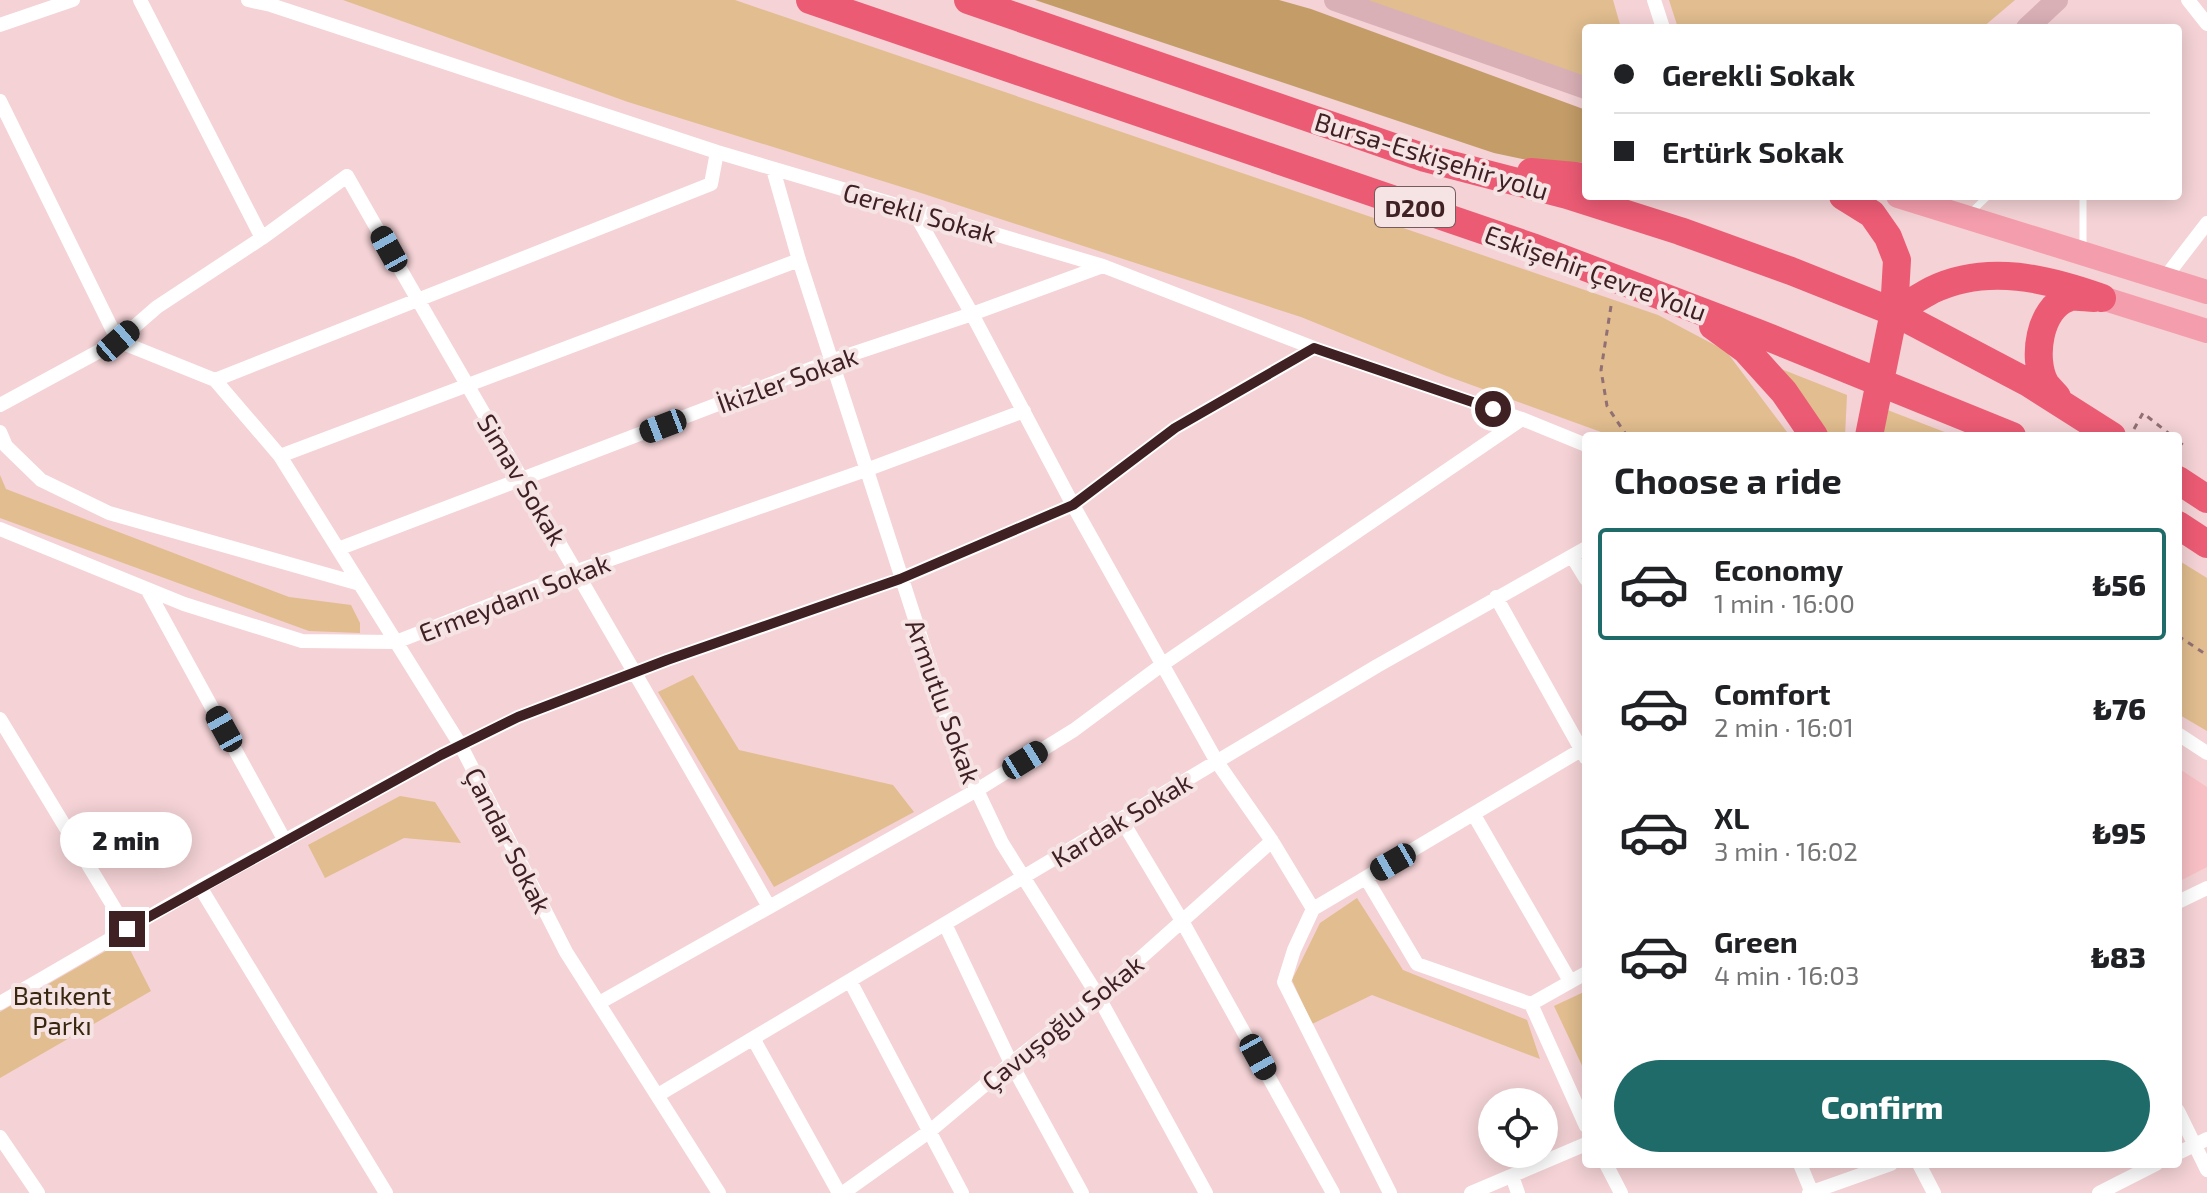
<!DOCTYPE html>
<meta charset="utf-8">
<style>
body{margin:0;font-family:"Exo 2",sans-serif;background:#f2f2f2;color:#202124;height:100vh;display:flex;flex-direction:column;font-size:30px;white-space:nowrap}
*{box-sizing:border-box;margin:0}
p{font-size:26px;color:#757577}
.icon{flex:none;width:44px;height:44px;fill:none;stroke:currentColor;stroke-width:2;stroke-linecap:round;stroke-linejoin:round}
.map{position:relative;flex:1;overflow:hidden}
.panel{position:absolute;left:1582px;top:432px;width:600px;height:736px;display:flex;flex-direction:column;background:#fff;border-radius:8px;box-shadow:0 4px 20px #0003}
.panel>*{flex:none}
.top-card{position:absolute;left:1582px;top:24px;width:600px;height:176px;border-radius:8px;box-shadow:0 4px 20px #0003;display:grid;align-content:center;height:176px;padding:0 32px;background:#fff}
.controls{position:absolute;left:1478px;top:1088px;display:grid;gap:16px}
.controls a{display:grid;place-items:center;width:80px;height:80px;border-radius:50%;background:#fff;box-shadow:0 4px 20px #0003;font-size:40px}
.end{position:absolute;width:36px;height:36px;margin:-18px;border:10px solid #3f2023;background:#fff;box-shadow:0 0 0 4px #fff}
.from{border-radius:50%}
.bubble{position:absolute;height:56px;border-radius:28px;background:#fff;box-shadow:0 4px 20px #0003;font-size:26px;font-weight:800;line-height:56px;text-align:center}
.car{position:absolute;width:24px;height:48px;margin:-24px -12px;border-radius:10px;box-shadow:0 0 6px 2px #0007;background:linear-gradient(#222 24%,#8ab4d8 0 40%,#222 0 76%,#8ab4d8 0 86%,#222 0)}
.top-card b{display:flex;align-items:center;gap:28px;height:76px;font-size:30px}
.top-card b+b{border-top:2px solid #e0e0e0}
.top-card i{width:20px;height:20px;background:#202124}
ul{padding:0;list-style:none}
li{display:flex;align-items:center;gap:24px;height:112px;margin:0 16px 12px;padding:0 16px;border:4px solid transparent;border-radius:8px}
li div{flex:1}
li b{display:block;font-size:30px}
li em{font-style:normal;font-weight:800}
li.on{border-color:#1f6b6a}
li>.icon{width:72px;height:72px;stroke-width:1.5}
h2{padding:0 32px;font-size:36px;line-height:96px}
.primary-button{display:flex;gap:16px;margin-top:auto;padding:16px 32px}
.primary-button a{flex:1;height:92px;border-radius:48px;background:#1f6b6a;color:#fff;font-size:32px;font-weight:800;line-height:92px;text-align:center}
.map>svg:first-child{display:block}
.built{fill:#f8c0c5}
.green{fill:#e1bd8f}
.forest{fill:#c39c68}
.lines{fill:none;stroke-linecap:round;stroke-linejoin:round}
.path{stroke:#917073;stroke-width:3;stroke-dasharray:6 6;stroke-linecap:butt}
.lane{stroke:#fff;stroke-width:7}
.street{stroke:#fff;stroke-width:14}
.secondary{stroke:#d9b0b6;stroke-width:22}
.primary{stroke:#f49dac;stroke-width:24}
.highway{stroke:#ec5b74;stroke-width:28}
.route{stroke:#3f2023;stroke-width:10}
.labels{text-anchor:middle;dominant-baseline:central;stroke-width:8;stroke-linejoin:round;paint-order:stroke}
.shield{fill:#f6e4e5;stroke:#765b5d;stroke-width:2}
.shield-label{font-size:24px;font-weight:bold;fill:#3f2023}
.street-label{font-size:26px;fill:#3f2023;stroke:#f6e4e5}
.park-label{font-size:26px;fill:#38260e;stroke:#f6e4e5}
</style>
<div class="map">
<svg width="2207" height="1193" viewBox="0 0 2207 1193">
<rect width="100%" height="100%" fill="#f4d2d5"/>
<!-- built -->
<path class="built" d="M2178,768L2207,787V867L2178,882Z"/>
<!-- green -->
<path class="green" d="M343,0H735L1658,315L1726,351L1790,436H1612L1444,375L1301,317L921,193L628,102Z
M1362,0H1613L1621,28H1586V77Z
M1669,0H2015L1982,28H1678Z
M1771,365L1847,395L1845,436H1821Z
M1877,406L1955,436H1874Z
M0,475L6,489L289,597L351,605L360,623V633L309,631L0,518Z
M2178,560L2207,578V731L2178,714Z
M693,675L739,750L893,785L914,812L774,887L658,692Z
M400,796L435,802L461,843L404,838L325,878L308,845Z
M1357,898L1403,970L1527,1020L1540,1059L1372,995L1312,1024L1292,980L1320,923Z
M125,940L151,991L0,1078V1012Z
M1586,991V1074L1554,1006Z"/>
<!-- forest -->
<path class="forest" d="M1035,0H1279L1311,9L1586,110V162L1546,164L1494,153Z"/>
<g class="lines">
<!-- path -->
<path class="path" d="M1611,306L1601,370L1607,406L1627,436
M2134,429L2143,413L2172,436
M2178,441L2184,446
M2178,636L2207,655"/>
<!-- lane -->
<path class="lane" d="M2083,196V247
M1969,214L1988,196"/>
<!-- street -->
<path class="street" d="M140,0L262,238
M248,0L271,5L717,152L1103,266L1314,348L1522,419L1586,445
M1654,0L1663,28
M2188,0L2207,24
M0,25L73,0
M0,101L118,341
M773,169L799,260L956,746L1002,843L1098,996L1206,1193
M913,210L972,314L1073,505L1217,762L1272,841L1313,909
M2164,279L2207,223
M118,341L215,380L280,456L461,746L566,952L719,1193
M215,380L711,184L717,152
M0,405L118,341L157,307L262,238L347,176C486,421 631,662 769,907
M0,432L6,446L41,480L109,513L360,584
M280,456L799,260
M0,529L184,604L302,641L396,642L577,571L866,470L1024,411
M338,549L831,361L972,314L1103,266
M1572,556L1586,579
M147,589L285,841
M1496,597L1586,758
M0,719L127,929
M2178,734L2207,753
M1474,815L1570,981
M1121,819L1182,921L1333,1193
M1366,878L1417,964L1531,1004L1586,973
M200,887L386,1193
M2178,902L2207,888
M1313,909L1586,747
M1313,909L1294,950L1284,982L1390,1193
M945,924L1011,1063L1082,1193
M850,981L962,1193
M0,1003L200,887L441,755L518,717L667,660L900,579L1073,505L1175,428L1314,348
M599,1003L977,790L1074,730L1163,664L1522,419
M1531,1004L1586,1126
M754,1040L839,1193
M658,1095L1377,666L1586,548
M2178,1111L2207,1170
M0,1137L38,1193
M2178,1153L2207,1139
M1606,1164L1621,1193
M1800,1164L1812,1193
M1919,1164L1934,1193
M1512,1176L1518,1193
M843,1193L930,1131L1011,1063L1098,996L1272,841
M1471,1193L1586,1144
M1809,1193L1891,1164
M2099,1193L2156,1164"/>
<!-- secondary -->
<path class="secondary" d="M1335,0L1586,88
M2027,28L2057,0"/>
<!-- primary -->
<path class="primary" d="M1898,196L2207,292
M2102,298L2207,331"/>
<!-- highway -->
<path class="highway" d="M810,0L1535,248L1758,333L2012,436
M968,0L1425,158L1567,195L1680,231L1791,271L1894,312L2027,382L2112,436
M1531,172L1586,177
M1843,196L1872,214L1888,237L1897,260L1894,312L1869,436
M1894,312C1907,305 1919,297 1932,290C1988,263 2048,279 2102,298
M1713,326L1746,350L1784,392L1814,436
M2057,397C2054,393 2048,388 2045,383C2032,359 2039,308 2068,298C2075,295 2086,298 2094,298
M2178,480L2207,499
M2178,525L2207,544"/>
</g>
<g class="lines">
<!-- route -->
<path class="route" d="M127,929L441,755L518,717L667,660L900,579L1073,505L1175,428L1314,348L1493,409"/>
</g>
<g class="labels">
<!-- shield labels -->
<rect class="shield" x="1375" y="187" width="80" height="40" rx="6"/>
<g class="shield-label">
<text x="1415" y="207">D200</text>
</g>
<!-- street labels -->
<g class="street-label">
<text transform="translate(1432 155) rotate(17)">Bursa-Eskişehir yolu</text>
<text transform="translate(920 212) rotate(16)">Gerekli Sokak</text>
<text transform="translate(1596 272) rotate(20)">Eskişehir Çevre Yolu</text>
<text transform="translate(787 379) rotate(-20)">İkizler Sokak</text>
<text transform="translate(523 479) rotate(59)">Simav Sokak</text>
<text transform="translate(514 597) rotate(-21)">Ermeydanı Sokak</text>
<text transform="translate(944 701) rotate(70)">Armutlu Sokak</text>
<text transform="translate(1121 819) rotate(-31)">Kardak Sokak</text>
<text transform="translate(509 840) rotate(63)">Çandar Sokak</text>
<text transform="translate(1062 1022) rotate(-39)">Çavuşoğlu Sokak</text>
</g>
<!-- park labels -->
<g class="park-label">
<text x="62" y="994">Batıkent<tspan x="62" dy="30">Parkı</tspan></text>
</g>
</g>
</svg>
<div class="controls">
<a><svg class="icon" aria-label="locate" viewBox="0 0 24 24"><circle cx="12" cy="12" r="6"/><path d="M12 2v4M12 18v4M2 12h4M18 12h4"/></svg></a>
</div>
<i class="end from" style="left:1493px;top:409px"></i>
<i class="end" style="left:127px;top:929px"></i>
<div class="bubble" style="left:60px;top:812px;width:132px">2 min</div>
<i class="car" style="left:389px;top:249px;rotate:331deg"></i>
<i class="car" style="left:118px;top:341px;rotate:49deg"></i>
<i class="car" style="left:663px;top:426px;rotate:249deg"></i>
<i class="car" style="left:224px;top:729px;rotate:331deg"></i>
<i class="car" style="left:1025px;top:760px;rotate:58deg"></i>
<i class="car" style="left:1393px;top:862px;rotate:240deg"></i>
<i class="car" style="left:1258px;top:1057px;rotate:151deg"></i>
<div class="top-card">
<b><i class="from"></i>Gerekli Sokak</b>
<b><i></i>Ertürk Sokak</b>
</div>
<section class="panel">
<h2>Choose a ride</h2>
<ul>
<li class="on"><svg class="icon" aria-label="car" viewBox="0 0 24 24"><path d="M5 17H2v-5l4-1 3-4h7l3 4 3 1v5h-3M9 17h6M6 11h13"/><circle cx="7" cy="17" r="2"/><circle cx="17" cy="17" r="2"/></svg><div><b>Economy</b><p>1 min · 16:00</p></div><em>₺56</em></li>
<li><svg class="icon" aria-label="car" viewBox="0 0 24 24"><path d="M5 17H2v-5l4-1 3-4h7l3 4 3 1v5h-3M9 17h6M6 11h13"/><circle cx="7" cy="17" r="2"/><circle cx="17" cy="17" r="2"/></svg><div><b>Comfort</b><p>2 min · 16:01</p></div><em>₺76</em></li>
<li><svg class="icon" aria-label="car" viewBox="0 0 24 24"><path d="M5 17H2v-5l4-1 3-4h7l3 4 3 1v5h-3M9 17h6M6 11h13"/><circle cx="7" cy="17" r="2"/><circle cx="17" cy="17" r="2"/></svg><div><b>XL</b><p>3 min · 16:02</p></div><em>₺95</em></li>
<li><svg class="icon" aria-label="car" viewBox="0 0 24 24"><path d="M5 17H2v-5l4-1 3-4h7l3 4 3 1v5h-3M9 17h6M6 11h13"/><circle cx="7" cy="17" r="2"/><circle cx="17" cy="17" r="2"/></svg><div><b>Green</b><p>4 min · 16:03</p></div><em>₺83</em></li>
</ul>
<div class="primary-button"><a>Confirm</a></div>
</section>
</div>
